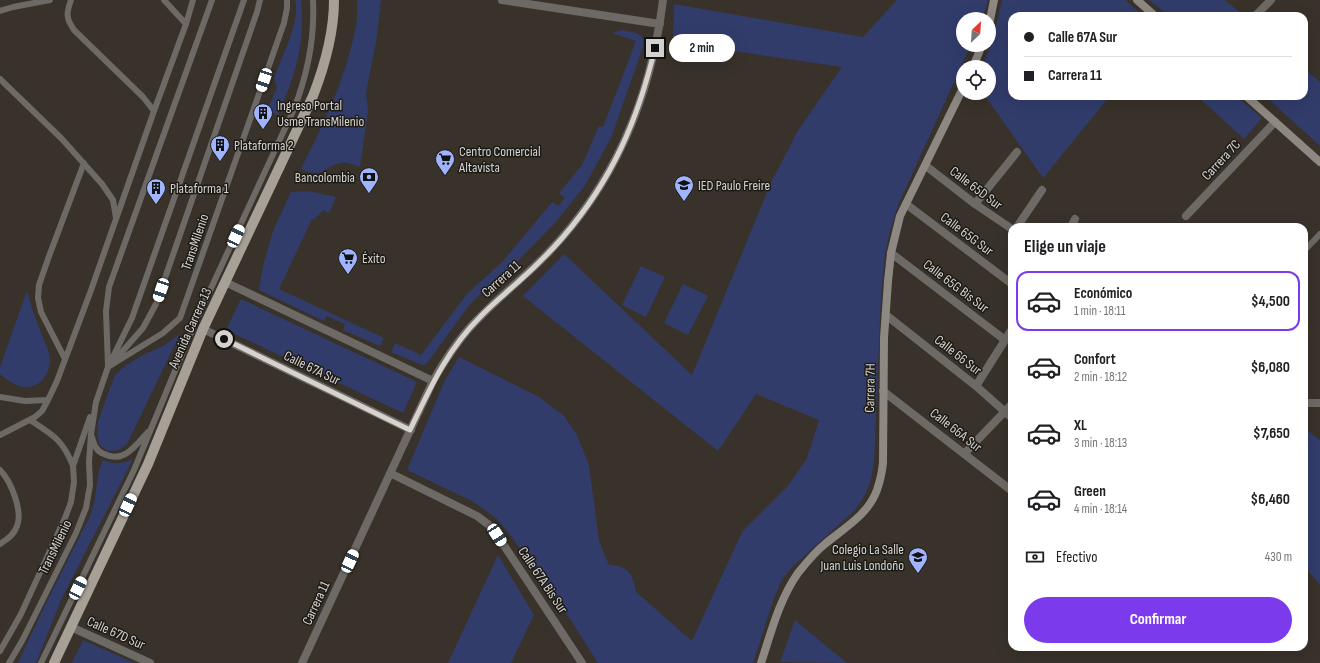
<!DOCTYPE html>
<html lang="es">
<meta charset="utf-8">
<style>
body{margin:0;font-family:"Sofia Sans Condensed",sans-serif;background:#f6f6f6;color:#202124;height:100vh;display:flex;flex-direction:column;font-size:15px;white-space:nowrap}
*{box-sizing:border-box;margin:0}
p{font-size:13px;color:#757577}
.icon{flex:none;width:22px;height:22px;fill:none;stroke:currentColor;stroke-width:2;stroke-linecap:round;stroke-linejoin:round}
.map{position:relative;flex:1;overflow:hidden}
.side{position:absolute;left:1008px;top:223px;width:300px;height:428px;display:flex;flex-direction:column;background:#fff;border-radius:12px;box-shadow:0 4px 16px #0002}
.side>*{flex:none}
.banner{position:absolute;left:1008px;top:12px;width:300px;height:88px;border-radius:12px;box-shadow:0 4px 16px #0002;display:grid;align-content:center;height:88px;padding:0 16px;background:#fff}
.needle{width:26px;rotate:25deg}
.tools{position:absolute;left:956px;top:12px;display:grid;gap:8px}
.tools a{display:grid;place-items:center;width:40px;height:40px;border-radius:50%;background:#fff;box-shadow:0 4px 16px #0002;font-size:20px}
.end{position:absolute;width:18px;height:18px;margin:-9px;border:5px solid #d6d2cd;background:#111;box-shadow:0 0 0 2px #111}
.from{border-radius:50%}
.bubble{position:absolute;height:28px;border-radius:14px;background:#fff;box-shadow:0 4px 16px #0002;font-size:13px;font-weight:700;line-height:28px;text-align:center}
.car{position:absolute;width:12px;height:24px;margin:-12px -6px;border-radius:5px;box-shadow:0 0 3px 1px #0007;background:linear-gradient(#fff 24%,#345 0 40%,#fff 0 76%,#345 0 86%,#fff 0)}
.banner b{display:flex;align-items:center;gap:14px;height:38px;font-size:15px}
.banner b+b{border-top:1px solid #e0e0e0}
.banner i{width:10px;height:10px;background:#202124}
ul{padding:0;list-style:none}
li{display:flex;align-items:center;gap:12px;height:60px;margin:0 8px 6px;padding:0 8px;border:2px solid transparent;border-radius:12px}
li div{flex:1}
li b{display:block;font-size:15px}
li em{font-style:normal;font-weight:700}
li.on{border-color:#7c3aed}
li>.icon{width:36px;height:36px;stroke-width:1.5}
h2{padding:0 16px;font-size:18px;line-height:48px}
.pay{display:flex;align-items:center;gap:10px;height:44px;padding:0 16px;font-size:15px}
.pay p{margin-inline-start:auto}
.button{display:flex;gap:8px;margin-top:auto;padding:8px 16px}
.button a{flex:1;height:46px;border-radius:24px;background:#7c3aed;color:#fff;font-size:16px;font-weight:700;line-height:46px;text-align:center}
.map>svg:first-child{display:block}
.green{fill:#323c6b}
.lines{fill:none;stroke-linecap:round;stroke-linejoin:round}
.lane{stroke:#6d6a66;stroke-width:6}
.street{stroke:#6d6a66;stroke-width:8}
.secondary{stroke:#8d8882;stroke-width:8}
.primary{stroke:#a6a097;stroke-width:10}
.route{stroke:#d6d2cd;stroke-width:5}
.labels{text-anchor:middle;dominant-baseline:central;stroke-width:3;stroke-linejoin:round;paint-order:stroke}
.poi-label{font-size:14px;fill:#d6d2cd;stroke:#1d1b17;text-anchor:start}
.street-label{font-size:14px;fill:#d6d2cd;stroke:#1d1b17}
</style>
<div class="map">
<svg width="1320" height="663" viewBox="0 0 1320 663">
<rect width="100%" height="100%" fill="#38322a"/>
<!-- green -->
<path class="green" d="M295,0H301C306,43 295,75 278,115L267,110L277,88L274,78C281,59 301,20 295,0Z
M357,0H381L376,42L366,93L368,110L360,167C354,165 347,161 341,163C322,167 325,179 301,169C324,123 347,76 356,25C358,17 357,8 357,0Z
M897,0H988L982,19H963V45H971L898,205L890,231L885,254L881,296L874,462L871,480L865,495L855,510L791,568L782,580L774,598L753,663H598L572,622L511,536L496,518L472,501L407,470L445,380L459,357L539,397L564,416L577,435L589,465L599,541L609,565C629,566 633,574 636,592L692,641L742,532L788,486L807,458L819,420L756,394L718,451L523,296L564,254L692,375L770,185L797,132L842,67L673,42L674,4L863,37Z
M1002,0H1125L1144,16H1012V96H1110L1043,178L983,93H989V67H982L993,39Z
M1149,0H1225L1241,13L1237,16H1169Z
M622,30L637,33L643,38V47L611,138L584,187L554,224L510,269L478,296L467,308L428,362L424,365L420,364L391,352L395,343L421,355L466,295L503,261L552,202L558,206L565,198L559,193L582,165L599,126L603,127L636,41L612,33Z
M1304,69L1320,82V146L1265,96H1304Z
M1197,96H1236L1262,118L1244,139Z
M308,191L336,197L329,213L323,210L314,220L312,219L279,289L384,338L380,346L343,330L345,324L326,316L324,321L259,290L263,266L273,231L291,192Z
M641,266L665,277L646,317L622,305Z
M683,284L708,296L688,335L664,323Z
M27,291C31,305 35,319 41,332C44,341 50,351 50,362C49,372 43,383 33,386C21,390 9,382 0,374V367Z
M241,299L417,382L403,413L226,330Z
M180,334L127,444L119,450L108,451L99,445L97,433L98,421L115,375L125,366L141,356L163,346Z
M1304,428L1320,440V585L1304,566Z
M133,459L61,600L36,663H18L45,605L90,516L94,504L99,470L103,460C114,465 123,464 133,459Z
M498,555L534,615L511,663H448Z
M795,620L847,663L780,662Z
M83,640L134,663H72Z"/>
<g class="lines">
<!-- lane -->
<path class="lane" d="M71,0C66,14 66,18 74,30L143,97L154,111
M164,0L186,24
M0,11L13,7L50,0
M0,79L62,139L102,184L113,200L116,218
M1304,251L1320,234
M65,359L41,312L38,298L39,285L48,259L84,163
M113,362L143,328L156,304L257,12L260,0
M108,366L106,311L109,287L212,0
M108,367L163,333L180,318L284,23L287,8V0
M0,397L25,401L48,400L57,381L90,293L154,111L186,24L193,0
M30,420C53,435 63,440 73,466
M0,435L35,417L42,411L48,400
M92,437C94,445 96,451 104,454C124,464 136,445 148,432
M0,470C11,481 23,511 17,526C14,535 7,539 0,544
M0,651L21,614L65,518L71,502L74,482L73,466L90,417
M9,663L22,641L76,533L86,508L90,485L89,462L91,434L96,402L108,367L132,318L244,0
M41,663L134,470L194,325L294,109C308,73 315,38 313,0"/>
<!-- street -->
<path class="street" d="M502,0L660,24
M1255,16L1271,0
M926,166L975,204L1012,229
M906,204L1012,284
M975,204L1017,152
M1186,216L1275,122
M1017,227L1042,190
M1071,227L1075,219
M891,253L1005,340
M225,282L433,381
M886,315L976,386L1012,418
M203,329L411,430
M976,386L1012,329
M883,391L1012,491
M1304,403H1320
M964,454L1012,404
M390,473L477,516L489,525L497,535L582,663
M71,627L150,663
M302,663L433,381C446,358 461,335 481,316C502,294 526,276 547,254C615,184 651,96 663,0"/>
<!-- secondary -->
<path class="secondary" d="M1137,0L1155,16
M989,25L994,0
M973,67L982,45
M1246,96L1320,162
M761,663C771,633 779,600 798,573C806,563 815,552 825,544C844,528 868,515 877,490C880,481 882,473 883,463L884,338L888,281L891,253L900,216L963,88"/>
<!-- primary -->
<path class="primary" d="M54,663L148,464L203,329L313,96C325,65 334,34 334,0"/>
</g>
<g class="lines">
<!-- route -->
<path class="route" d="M224,339L410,430C430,388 447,350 480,317C492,304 505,294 518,282C534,268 549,253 563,237C612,180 638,120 655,48"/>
</g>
<!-- icons -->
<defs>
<g id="building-pin" transform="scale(1)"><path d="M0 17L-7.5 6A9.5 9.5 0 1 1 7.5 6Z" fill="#a0b3fd" stroke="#1d1b17"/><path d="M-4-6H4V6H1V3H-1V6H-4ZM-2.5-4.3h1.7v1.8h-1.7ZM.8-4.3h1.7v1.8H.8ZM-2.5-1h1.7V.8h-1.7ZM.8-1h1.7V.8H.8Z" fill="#111"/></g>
<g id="supermarket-pin" transform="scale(1)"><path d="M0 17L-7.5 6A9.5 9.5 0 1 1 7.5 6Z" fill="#a0b3fd" stroke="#1d1b17"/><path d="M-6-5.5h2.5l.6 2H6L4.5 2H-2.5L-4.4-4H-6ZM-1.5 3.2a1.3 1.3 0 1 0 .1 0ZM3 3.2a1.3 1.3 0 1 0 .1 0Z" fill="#111"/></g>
<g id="bank-pin" transform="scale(1)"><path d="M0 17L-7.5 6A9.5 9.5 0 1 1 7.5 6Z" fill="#a0b3fd" stroke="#1d1b17"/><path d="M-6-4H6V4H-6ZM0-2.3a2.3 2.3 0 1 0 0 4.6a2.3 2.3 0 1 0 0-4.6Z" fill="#111"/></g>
<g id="school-pin" transform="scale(1)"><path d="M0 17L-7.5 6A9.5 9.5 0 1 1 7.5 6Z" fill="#a0b3fd" stroke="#1d1b17"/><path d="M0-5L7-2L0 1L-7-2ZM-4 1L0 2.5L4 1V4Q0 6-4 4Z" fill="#111"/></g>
</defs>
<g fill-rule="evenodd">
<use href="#building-pin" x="263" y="113"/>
<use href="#building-pin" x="220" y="145"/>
<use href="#supermarket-pin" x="445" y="159"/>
<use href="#bank-pin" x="369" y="177"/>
<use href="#school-pin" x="684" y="185"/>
<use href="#building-pin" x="156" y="188"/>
<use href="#supermarket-pin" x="348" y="258"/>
<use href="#school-pin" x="918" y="557"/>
</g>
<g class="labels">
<!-- poi labels -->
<g class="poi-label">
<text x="277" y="105">Ingreso Portal<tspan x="277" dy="16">Usme TransMilenio</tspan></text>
<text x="234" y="145">Plataforma 2</text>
<text x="459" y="151">Centro Comercial<tspan x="459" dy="16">Altavista</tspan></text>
<text x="355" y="177" text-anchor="end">Bancolombia</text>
<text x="698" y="185">IED Paulo Freire</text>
<text x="170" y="188">Plataforma 1</text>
<text x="362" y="258">Éxito</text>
<text x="904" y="549" text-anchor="end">Colegio La Salle<tspan x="904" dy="16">Juan Luis Londoño</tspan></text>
</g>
<!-- street labels -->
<g class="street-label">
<text transform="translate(1221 160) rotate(-47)">Carrera 7C</text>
<text transform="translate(976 188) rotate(37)">Calle 65D Sur</text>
<text transform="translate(967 234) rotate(37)">Calle 65G Sur</text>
<text transform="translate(195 242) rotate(-71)">TransMilenio</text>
<text transform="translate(501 279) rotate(-42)">Carrera 11</text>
<text transform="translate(956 286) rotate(37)">Calle 65G Bis Sur</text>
<text transform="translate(190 328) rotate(-66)">Avenida Carrera 13</text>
<text transform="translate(958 355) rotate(38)">Calle 66 Sur</text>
<text transform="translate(312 368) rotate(26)">Calle 67A Sur</text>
<text transform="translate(870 388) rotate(-89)">Carrera 7H</text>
<text transform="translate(956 430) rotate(38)">Calle 66A Sur</text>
<text transform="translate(55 547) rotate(-64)">TransMilenio</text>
<text transform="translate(543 580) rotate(56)">Calle 67A Bis Sur</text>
<text transform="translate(316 603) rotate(-65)">Carrera 11</text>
<text transform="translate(116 633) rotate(24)">Calle 67D Sur</text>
</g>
</g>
</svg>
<div class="tools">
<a><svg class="needle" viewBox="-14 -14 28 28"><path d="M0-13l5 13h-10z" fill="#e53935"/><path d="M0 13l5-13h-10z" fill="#757577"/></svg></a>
<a><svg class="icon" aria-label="locate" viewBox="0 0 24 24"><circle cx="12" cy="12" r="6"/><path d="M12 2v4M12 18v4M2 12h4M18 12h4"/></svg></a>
</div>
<i class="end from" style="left:224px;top:339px"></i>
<i class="end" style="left:655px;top:48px"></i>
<div class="bubble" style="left:669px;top:34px;width:66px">2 min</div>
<i class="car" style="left:264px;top:80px;rotate:199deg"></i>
<i class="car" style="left:236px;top:236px;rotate:25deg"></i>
<i class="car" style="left:161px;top:290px;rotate:199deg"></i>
<i class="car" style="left:128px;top:505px;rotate:25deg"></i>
<i class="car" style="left:497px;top:535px;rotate:147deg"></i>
<i class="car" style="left:350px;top:561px;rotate:25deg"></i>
<i class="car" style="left:78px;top:588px;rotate:26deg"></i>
<div class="banner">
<b><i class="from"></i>Calle 67A Sur</b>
<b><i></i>Carrera 11</b>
</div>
<section class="side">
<h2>Elige un viaje</h2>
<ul>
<li class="on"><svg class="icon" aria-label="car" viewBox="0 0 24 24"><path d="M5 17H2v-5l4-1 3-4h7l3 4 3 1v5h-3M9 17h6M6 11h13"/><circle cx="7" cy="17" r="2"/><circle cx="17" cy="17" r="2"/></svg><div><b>Económico</b><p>1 min · 18:11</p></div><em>$4,500</em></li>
<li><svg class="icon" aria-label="car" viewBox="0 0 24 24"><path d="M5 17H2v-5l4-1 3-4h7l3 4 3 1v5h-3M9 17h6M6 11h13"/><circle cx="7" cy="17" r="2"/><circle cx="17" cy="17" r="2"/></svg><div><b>Confort</b><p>2 min · 18:12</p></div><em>$6,080</em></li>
<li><svg class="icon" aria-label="car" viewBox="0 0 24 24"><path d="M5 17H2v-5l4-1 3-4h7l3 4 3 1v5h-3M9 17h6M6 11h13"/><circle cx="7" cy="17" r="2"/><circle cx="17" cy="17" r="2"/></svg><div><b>XL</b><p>3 min · 18:13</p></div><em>$7,650</em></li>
<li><svg class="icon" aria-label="car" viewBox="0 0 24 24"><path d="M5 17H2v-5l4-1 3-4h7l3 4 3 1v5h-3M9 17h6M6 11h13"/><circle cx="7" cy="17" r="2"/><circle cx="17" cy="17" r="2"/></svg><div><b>Green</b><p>4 min · 18:14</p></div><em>$6,460</em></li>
</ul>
<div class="pay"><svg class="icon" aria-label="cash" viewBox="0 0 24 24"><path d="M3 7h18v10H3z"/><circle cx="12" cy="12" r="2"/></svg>Efectivo<p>430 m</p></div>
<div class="button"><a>Confirmar</a></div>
</section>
</div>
